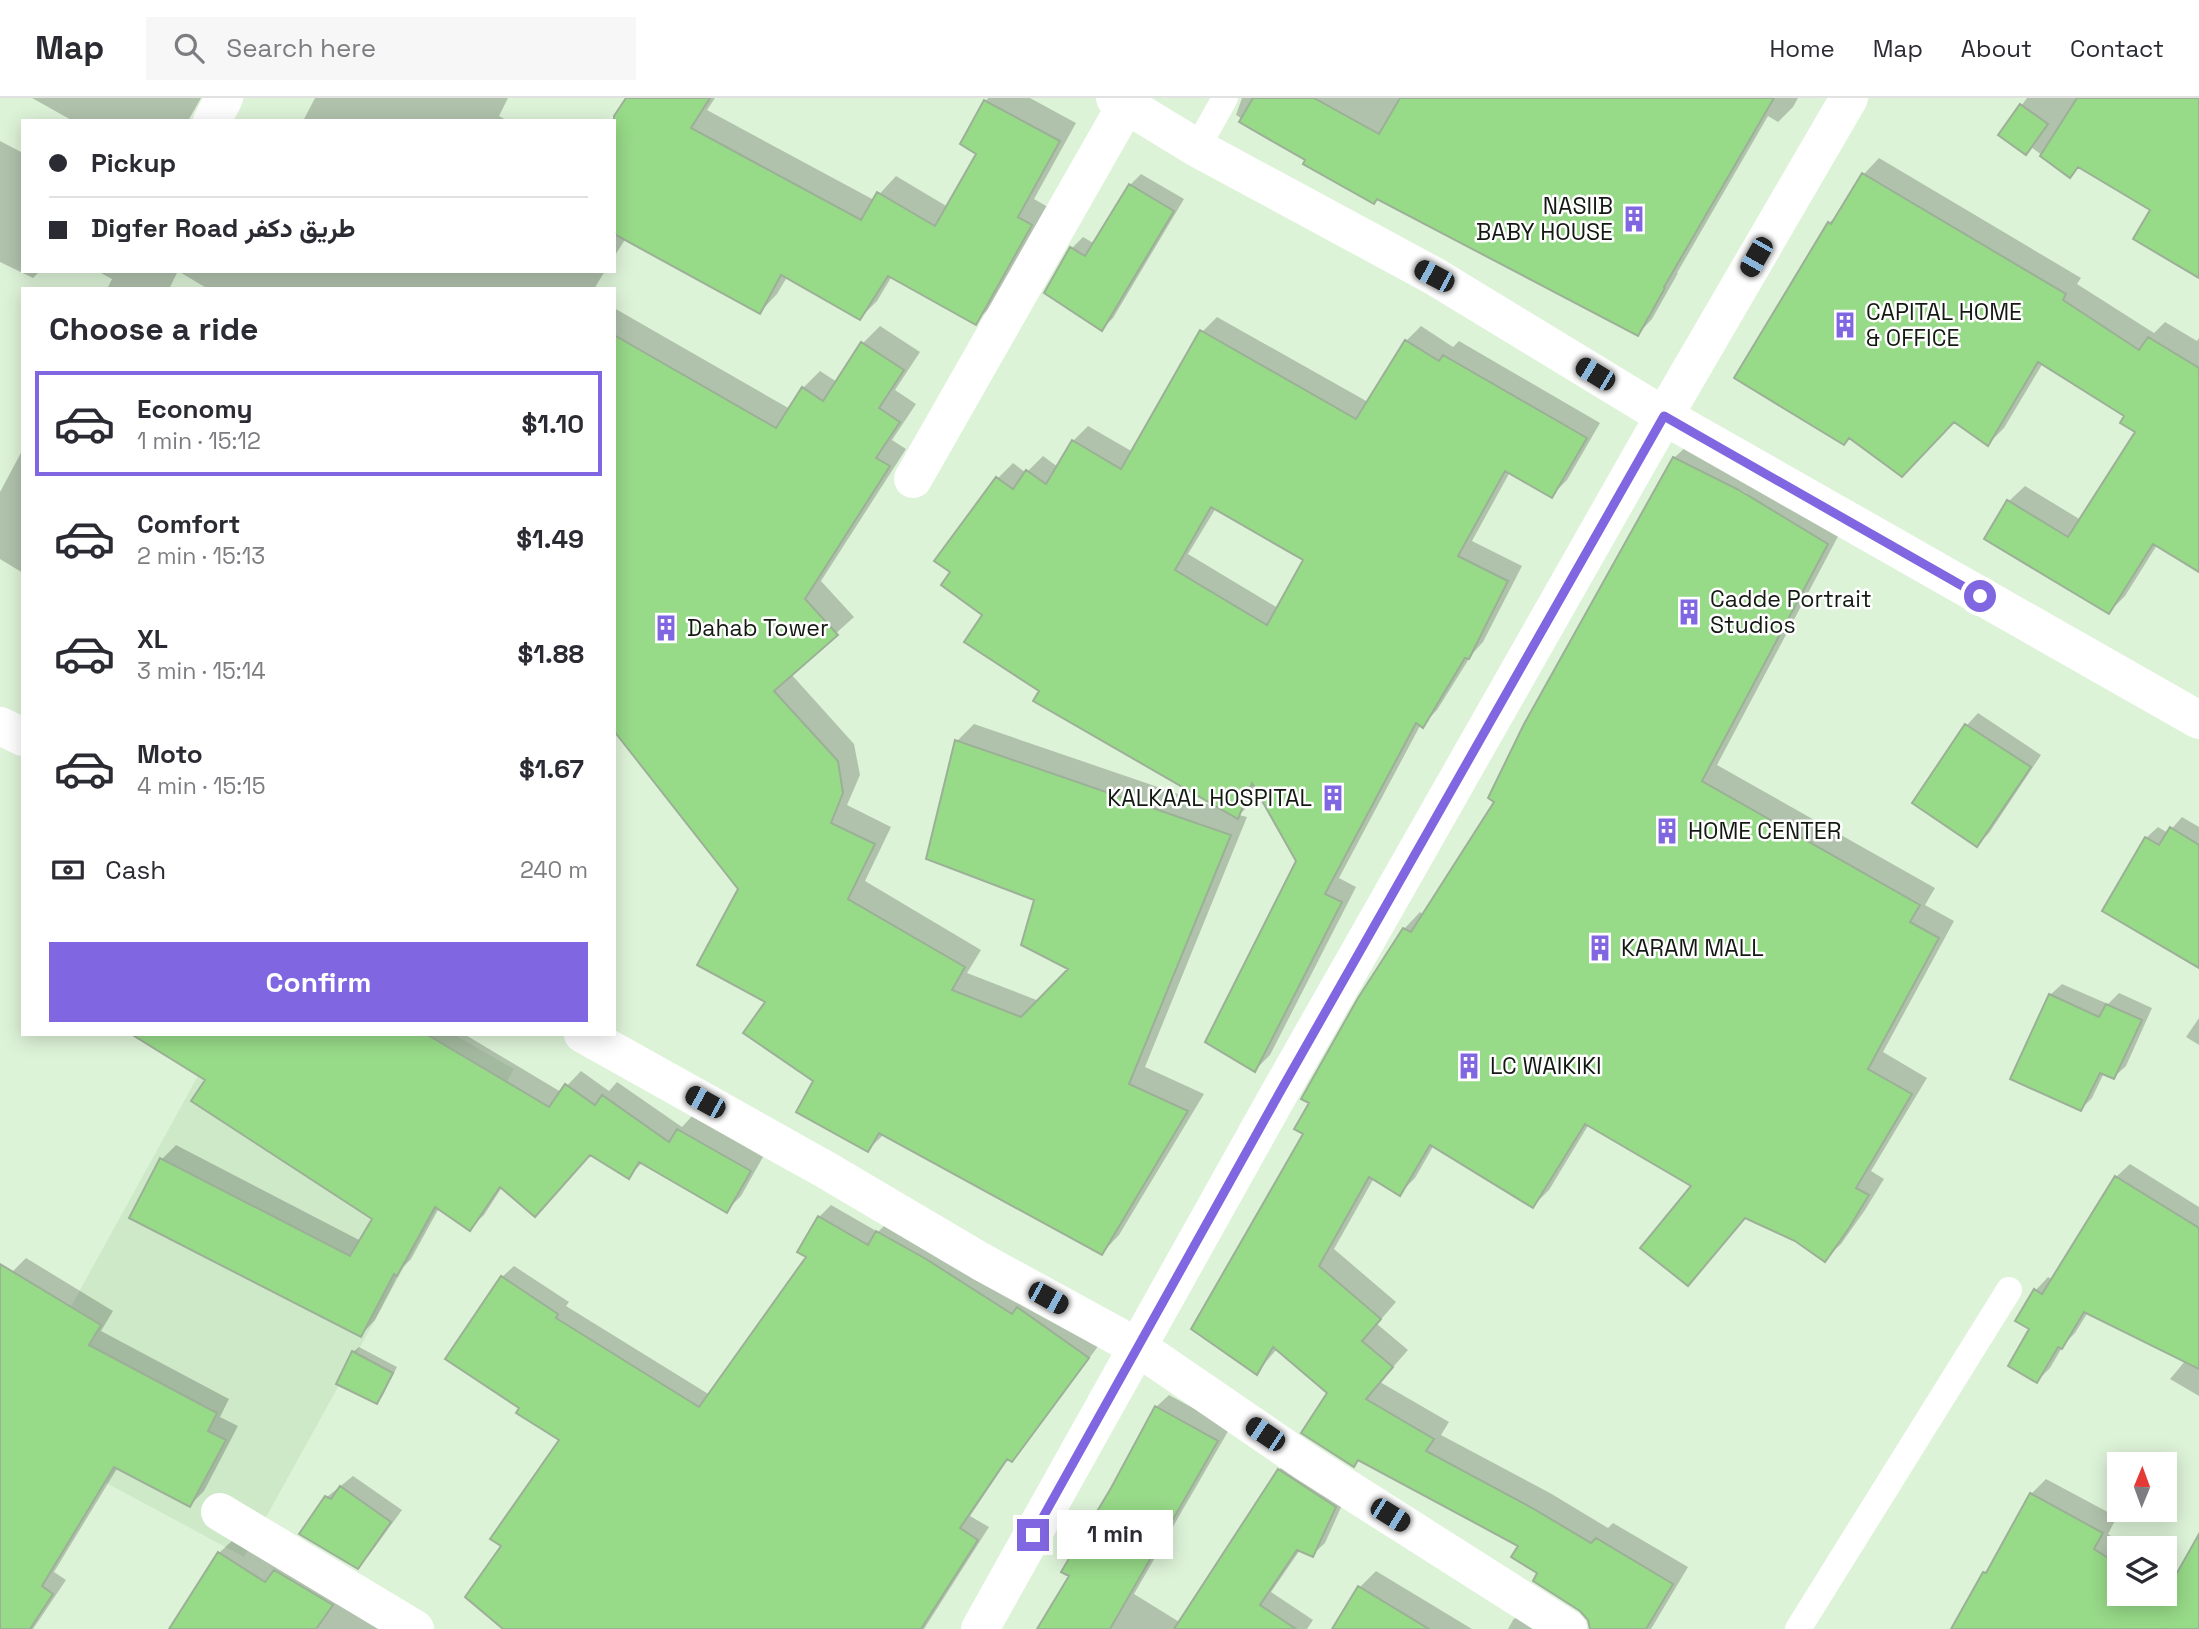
<!DOCTYPE html>
<meta charset="utf-8">
<style>
body{margin:0;font-family:"Space Grotesk",Vazirmatn,sans-serif;background:#f7f7f7;color:#2b2b33;height:100vh;display:flex;flex-direction:column;font-size:26px;white-space:nowrap}
*{box-sizing:border-box;margin:0}
p{font-size:23px;color:#7c7c81}
.icon{flex:none;width:38px;height:38px;fill:none;stroke:currentColor;stroke-width:2;stroke-linecap:round;stroke-linejoin:round}
.map{position:relative;flex:1;overflow:hidden}
.panel{position:absolute;left:21px;top:189px;width:595px;height:749px;display:flex;flex-direction:column;background:#fff;border-radius:0px;box-shadow:0 4px 18px #0003}
.panel>*{flex:none}
.top-card{position:absolute;left:21px;top:21px;width:595px;height:154px;border-radius:0px;box-shadow:0 4px 18px #0003;display:grid;align-content:center;height:154px;padding:0 28px;background:#fff}
.needle{width:46px;rotate:1deg}
.controls{position:absolute;left:2107px;top:1354px;display:grid;gap:14px}
.controls a{display:grid;place-items:center;width:70px;height:70px;border-radius:0px;background:#fff;box-shadow:0 4px 18px #0003;font-size:35px}
.end{position:absolute;width:32px;height:32px;margin:-16px;border:9px solid #8066e1;background:#fff;box-shadow:0 0 0 4px #fff}
.from{border-radius:50%}
.bubble{position:absolute;height:49px;border-radius:0px;background:#fff;box-shadow:0 4px 18px #0003;font-size:23px;font-weight:700;line-height:49px;text-align:center}
.car{position:absolute;width:21px;height:42px;margin:-21px -10px;border-radius:9px;box-shadow:0 0 5px 2px #0007;background:linear-gradient(#222 24%,#8ab4d8 0 40%,#222 0 76%,#8ab4d8 0 86%,#222 0)}
.top-card b{display:flex;align-items:center;gap:24px;height:66px;font-size:26px}
.top-card b+b{border-top:2px solid #e1e1e2}
.top-card i{width:18px;height:18px;background:#2b2b33}
ul{padding:0;list-style:none}
li{display:flex;align-items:center;gap:21px;height:105px;margin:0 14px 10px;padding:0 14px;border:4px solid transparent;border-radius:0px}
li div{flex:1}
li b{display:block;font-size:26px}
li em{font-style:normal;font-weight:700}
li.active{border-color:#8066e1}
li>.icon{width:63px;height:63px;stroke-width:1.5}
h2{padding:0 28px;font-size:32px;line-height:84px}
.pay{display:flex;align-items:center;gap:18px;height:77px;padding:0 28px;font-size:26px}
.pay p{margin-inline-start:auto}
.action{display:flex;gap:14px;margin-top:auto;padding:14px 28px}
.action a{flex:1;height:80px;border-radius:0px;background:#8066e1;color:#fff;font-size:28px;font-weight:700;line-height:80px;text-align:center}
header{display:flex;align-items:center;gap:42px;box-sizing:border-box;height:98px;padding:0 35px;background:#fff;border-bottom:2px solid #e1e1e2}
header strong{font-size:33px}
nav{display:flex;gap:38px;margin-inline-start:auto;font-size:24px}
.search{width:490px;height:63px;background:#f7f7f7;display:flex;align-items:center;gap:18px;box-sizing:border-box;padding:0 24px;border-radius:0px;color:#7c7c81;font-size:26px}
.map>svg:first-child{display:block}
.built{fill:#cee9c8}
.shadow{fill:#0003;fill-rule:evenodd}
.building{fill:#97da88;stroke:#9cb097;stroke-width:2;fill-rule:evenodd}
.lines{fill:none;stroke-linecap:round;stroke-linejoin:round}
.lane{stroke:#fff;stroke-width:26}
.street{stroke:#fff;stroke-width:38}
.secondary{stroke:#fff;stroke-width:38}
.route{stroke:#8066e1;stroke-width:9}
.labels{text-anchor:middle;dominant-baseline:central;stroke-width:5;stroke-linejoin:round;paint-order:stroke}
.poi-label{font-size:23px;fill:#121a11;stroke:#fff;text-anchor:start}
</style>
<header>
<strong>Map</strong>
<div class="search"><svg class="icon" aria-label="search" viewBox="0 0 24 24"><circle cx="10" cy="10" r="6"/><path d="M15 15l6 6"/></svg>Search here</div>
<nav><a>Home</a><a>Map</a><a>About</a><a>Contact</a></nav>
</header>
<div class="map">
<svg width="2199" height="1531" viewBox="0 0 2199 1531">
<rect width="100%" height="100%" fill="#ddf3d8"/>
<!-- built -->
<path class="built" d="M221,936H453L514,971L244,1459L4,1330Z"/>
<!-- shadow -->
<path class="shadow" d="M32,0H201L188,23H73Z
M315,0H508L499,18L508,23H303Z
M628,0H715L707,12L874,102L896,78L948,109L978,55L962,46L988,0H1030L1076,25L1034,101L1048,109L993,207L975,224L892,178L877,203L860,220L787,179L777,196L760,214L626,140L614,159L613,23Z
M1242,0H1798L1793,9L1778,24L1768,18L1677,175H1678L1652,221L1638,236L1308,62L1236,17Z
M2027,0H2199V178L2153,112L2080,68L2070,78L2031,49L2000,37Z
M0,43L23,55V173H40L33,180L0,164Z
M1879,60L2081,180L2077,186L2154,235L2165,224L2197,243L2199,240V472L2157,447L2125,498L2109,514L2009,403L2025,388L2081,422L2138,334L2127,318L2043,265L2004,330L1988,346L1829,125L1842,113L1864,76Z
M1141,76L1184,101L1113,220L1102,231L1072,150L1083,139L1095,146L1130,87Z
M97,173H605L594,191H208L178,173L169,191H107L112,181Z
M614,210L790,311L803,290L820,273L837,284L863,245L880,228L920,254L895,292L916,306L892,342L906,351L821,483L854,519L791,576L854,646L860,677L847,707L891,729L865,783L981,852L967,875L1039,903L1071,870L957,643L974,626L1216,709L1217,707L1041,593L952,474L937,463L998,380L1013,365L1026,375L1043,358L1058,369L1073,343L1088,328L1133,354L1202,234L1217,219L1368,304L1406,243L1421,228L1453,249L1459,243L1600,325L1567,382L1552,397L1510,374L1472,443L1522,468L1483,544L1472,556L1437,612L1422,627L1421,626L1339,780L1356,789L1270,957L1255,972L1298,763L1257,691L1252,704L1239,717L1247,719L1145,969L1204,996L1119,1137L1102,1155L884,1036L868,1052L815,982L767,904L740,791L614,631ZM1216,410L1305,462L1278,510L1188,456Z
M1691,344L1843,429L1717,667L1935,790L1925,807L1954,823L1883,954L1927,980L1871,1073L1884,1081L1865,1112L1841,1146L1824,1162L1796,1142L1746,1119L1688,1186L1694,1087L1589,1026L1549,1092L1533,1108L1434,1047L1415,1080L1399,1096L1374,1080L1334,1151L1396,1204L1377,1226L1408,1252L1380,1284L1449,1324L1441,1337L1550,1395L1608,1430L1613,1425L1688,1469L1651,1531H1591L1589,1521L1539,1474L1521,1448L1360,1361L1354,1367L1329,1295L1277,1251L1257,1274L1305,1036L1404,831L1420,814L1424,817L1496,703L1674,360ZM1677,360L1747,395L1746,398L1677,364Z
M23,351V475L0,461V394Z
M1978,615L2041,657L1989,735L1977,747L1914,704L1967,627Z
M2182,719L2199,729V835L2146,740L2158,729L2168,735Z
M2062,886L2108,906L2119,895L2152,910L2126,968L2114,979L2104,975L2092,1000L2081,1011L2050,897Z
M2199,920V947L2186,939Z
M171,936H464L561,994L581,973L609,993L617,984L682,1029L692,1018L763,1059L741,1098L727,1112L643,1064L628,1079L591,1056L502,1089L484,1117L469,1131L439,1110L411,1161L402,1170L375,1222L361,1237L162,1061L176,1047L361,1143L374,1121L207,981Z
M2130,1066L2199,1109V1298L2170,1281L2186,1262L2088,1214L2075,1235L2064,1246L2050,1270L2037,1283L2031,1230L2035,1193L2048,1179L2053,1182L2116,1079Z
M831,1107L878,1134L889,1123L1099,1247L1023,1350L1012,1362L1009,1360L970,1418L989,1429L924,1531H506L504,1447L562,1341L521,1309L502,1179L514,1168L569,1204L566,1208L710,1297L808,1158L819,1119Z
M26,1160L113,1213L101,1233L229,1301L220,1319L238,1328L204,1393L190,1407L118,1369L54,1474L66,1482L33,1531H0V1193L12,1174Z
M359,1249L397,1269L382,1299L377,1304L353,1254Z
M1169,1297L1230,1330L1134,1496L1181,1525L1279,1372L1291,1360L1347,1396L1325,1445L1312,1457L1300,1452L1271,1494L1313,1522L1307,1531H1039L1072,1478L1112,1390L1156,1309Z
M353,1378L402,1412L369,1457L358,1469L327,1399Z
M2046,1381L2117,1419L2108,1436L2131,1451H2119V1496H2165V1472L2176,1479L2199,1439V1531H1955L2031,1396Z
M235,1440L384,1531H192L219,1455Z
M1376,1473L1472,1531H1334L1360,1489Z
M1529,1506L1569,1531H1508L1513,1522Z"/>
<!-- building -->
<path class="building" d="M626,0H710L691,30L861,122L877,94L935,128L976,56L960,46L984,2L1060,43L1018,119L1032,127L976,227L888,178L860,222L781,177L760,216L614,136V18Z
M1253,0H1314L1379,36L1400,0H1774L1664,189L1665,190L1638,238L1377,101L1374,106L1303,66L1305,62L1239,24Z
M2077,0H2199V180L2133,141L2150,112L2078,69L2070,80L2040,58Z
M2020,6L2048,26L2026,57L1998,37Z
M1862,75L2066,196L2063,202L2139,252L2148,239L2199,270V474L2153,446L2109,516L1984,441L2007,402L2068,439L2135,334L2120,325L2124,318L2038,264L1988,348L1954,324L1902,379L1849,340L1844,347L1734,280L1828,124L1831,126Z
M1129,86L1174,113L1102,233L1044,195L1070,149L1085,158Z
M1200,232L1356,321L1405,242L1439,263L1443,257L1587,340L1552,400L1505,373L1458,458L1508,483L1469,561L1465,560L1423,630L1416,625L1325,796L1342,804L1255,974L1205,944L1296,763L1252,685L1238,721L1033,603L1039,593L964,544L982,517L941,487L950,474L934,463L996,379L1013,391L1026,372L1046,386L1072,342L1121,371ZM1211,409L1303,462L1267,527L1175,472Z
M614,237L776,330L802,289L823,303L861,244L904,272L879,310L900,324L876,360L890,368L805,501L838,537L774,593L838,663L843,695L831,725L875,746L848,801L965,869L952,892L1021,919L1068,871L1021,847L1034,802L926,761L955,642L1231,737L1129,986L1188,1013L1102,1157L879,1035L868,1054L796,1014L813,983L743,935L765,904L697,867L738,791L614,633Z
M1673,359L1739,392L1828,446L1702,683L1920,807L1910,824L1939,840L1868,971L1912,996L1856,1090L1869,1097L1849,1130L1825,1164L1795,1143L1745,1120L1688,1188L1640,1150L1691,1088L1585,1026L1533,1110L1430,1047L1400,1098L1369,1079L1319,1168L1381,1221L1362,1243L1393,1269L1366,1301L1434,1341L1426,1353L1534,1411L1591,1445L1596,1440L1673,1486L1646,1531H1590L1588,1522L1580,1513L1533,1483L1537,1475L1511,1459L1518,1448L1358,1362L1354,1369L1301,1335L1327,1295L1273,1249L1257,1277L1191,1231L1303,1036L1294,1031L1309,1005L1301,1001L1358,900L1403,830L1411,834L1494,704L1488,700L1524,626Z
M1965,626L2031,669L1977,749L1912,705Z
M2170,729L2199,747V870L2102,813L2145,739L2159,747Z
M2049,896L2099,919L2106,906L2142,922L2114,981L2100,975L2081,1013L2010,981Z
M131,936H426L549,1009L565,986L595,1007L602,997L669,1044L677,1031L751,1073L727,1115L639,1064L629,1081L590,1057L535,1119L500,1089L470,1133L435,1109L397,1178L394,1176L361,1239L129,1120L160,1060L350,1158L372,1121L191,1003L205,982Z
M2115,1078L2199,1130V1271L2084,1214L2062,1251L2058,1249L2037,1285L2008,1268L2029,1231L2015,1223L2034,1191L2042,1196Z
M818,1118L868,1147L876,1133L926,1161L1012,1216L1017,1209L1089,1260L1012,1364L1007,1361L960,1430L978,1442L921,1531H503L465,1499L501,1448L490,1441L559,1342L516,1315L519,1310L445,1261L501,1178L558,1216L556,1220L699,1309L806,1159L797,1154Z
M0,1166L101,1227L89,1247L217,1315L208,1333L226,1342L190,1409L114,1369L42,1488L53,1496L30,1531H0Z
M352,1253L393,1275L377,1306L336,1286Z
M1155,1308L1218,1343L1110,1531H1037L1069,1478L1061,1474L1111,1390Z
M1278,1371L1336,1409L1313,1459L1297,1452L1260,1507L1296,1531H1174Z
M340,1388L391,1424L358,1471L299,1436L325,1398L331,1401Z
M2030,1395L2103,1435L2094,1451L2119,1467V1496H2165L2199,1436V1531H1951L1983,1474L1986,1475Z
M218,1454L265,1484L274,1472L333,1507L316,1531H169Z
M1358,1488L1429,1531H1332Z"/>
<g class="lines">
<!-- lane -->
<path class="lane" d="M1197,50L1225,0
M1798,1531L2009,1192"/>
<!-- street -->
<path class="street" d="M1115,0L1197,50L1434,178L1664,318L2199,622
M212,23L224,0
M913,381L1126,7
M0,628L23,639
M583,936L826,1072L980,1163L1139,1250L1307,1365L1568,1531
M220,1414L415,1531"/>
<!-- secondary -->
<path class="secondary" d="M980,1531L1280,994L1664,318L1849,0"/>
</g>
<g class="lines">
<!-- route -->
<path class="route" d="M1033,1437L1280,994L1664,318L1980,498"/>
</g>
<!-- icons -->
<defs>
<g id="building-bare" transform="scale(2.1)"><path d="M-4-6H4V6H1V3H-1V6H-4ZM-2.5-4.3h1.7v1.8h-1.7ZM.8-4.3h1.7v1.8H.8ZM-2.5-1h1.7V.8h-1.7ZM.8-1h1.7V.8H.8Z" fill="#8066e1" stroke="#fff" stroke-width="2.5" paint-order="stroke"/></g>
</defs>
<g fill-rule="evenodd">
<use href="#building-bare" x="1634" y="121"/>
<use href="#building-bare" x="1845" y="227"/>
<use href="#building-bare" x="1689" y="514"/>
<use href="#building-bare" x="666" y="530"/>
<use href="#building-bare" x="1333" y="700"/>
<use href="#building-bare" x="1667" y="733"/>
<use href="#building-bare" x="1600" y="850"/>
<use href="#building-bare" x="1469" y="968"/>
</g>
<g class="labels">
<!-- poi labels -->
<g class="poi-label">
<text x="1613" y="108" text-anchor="end">NASIIB<tspan x="1613" dy="26">BABY HOUSE</tspan></text>
<text x="1866" y="214">CAPITAL HOME<tspan x="1866" dy="26">&amp; OFFICE</tspan></text>
<text x="1710" y="501">Cadde Portrait<tspan x="1710" dy="26">Studios</tspan></text>
<text x="687" y="530">Dahab Tower</text>
<text x="1312" y="700" text-anchor="end">KALKAAL HOSPITAL</text>
<text x="1688" y="733">HOME CENTER</text>
<text x="1621" y="850">KARAM MALL</text>
<text x="1490" y="968">LC WAIKIKI</text>
</g>
</g>
</svg>
<div class="controls">
<a><svg class="needle" viewBox="-14 -14 28 28"><path d="M0-13l5 13h-10z" fill="#e53935"/><path d="M0 13l5-13h-10z" fill="#7c7c81"/></svg></a>
<a><svg class="icon" aria-label="layers" viewBox="0 0 24 24"><path d="M12 4l9 5-9 5-9-5zM3 14l9 5 9-5"/></svg></a>
</div>
<i class="end from" style="left:1980px;top:498px"></i>
<i class="end" style="left:1033px;top:1437px"></i>
<div class="bubble" style="left:1057px;top:1412px;width:116px">1 min</div>
<i class="car" style="left:1756px;top:159px;rotate:210deg"></i>
<i class="car" style="left:1434px;top:178px;rotate:298deg"></i>
<i class="car" style="left:1595px;top:276px;rotate:301deg"></i>
<i class="car" style="left:705px;top:1004px;rotate:299deg"></i>
<i class="car" style="left:1048px;top:1200px;rotate:119deg"></i>
<i class="car" style="left:1265px;top:1336px;rotate:304deg"></i>
<i class="car" style="left:1390px;top:1417px;rotate:122deg"></i>
<div class="top-card">
<b><i class="from"></i>Pickup</b>
<b><i></i>Digfer Road طريق دكفر</b>
</div>
<section class="panel">
<h2>Choose a ride</h2>
<ul>
<li class="active"><svg class="icon" aria-label="car" viewBox="0 0 24 24"><path d="M5 17H2v-5l4-1 3-4h7l3 4 3 1v5h-3M9 17h6M6 11h13"/><circle cx="7" cy="17" r="2"/><circle cx="17" cy="17" r="2"/></svg><div><b>Economy</b><p>1 min · 15:12</p></div><em>$1.10</em></li>
<li><svg class="icon" aria-label="car" viewBox="0 0 24 24"><path d="M5 17H2v-5l4-1 3-4h7l3 4 3 1v5h-3M9 17h6M6 11h13"/><circle cx="7" cy="17" r="2"/><circle cx="17" cy="17" r="2"/></svg><div><b>Comfort</b><p>2 min · 15:13</p></div><em>$1.49</em></li>
<li><svg class="icon" aria-label="car" viewBox="0 0 24 24"><path d="M5 17H2v-5l4-1 3-4h7l3 4 3 1v5h-3M9 17h6M6 11h13"/><circle cx="7" cy="17" r="2"/><circle cx="17" cy="17" r="2"/></svg><div><b>XL</b><p>3 min · 15:14</p></div><em>$1.88</em></li>
<li><svg class="icon" aria-label="car" viewBox="0 0 24 24"><path d="M5 17H2v-5l4-1 3-4h7l3 4 3 1v5h-3M9 17h6M6 11h13"/><circle cx="7" cy="17" r="2"/><circle cx="17" cy="17" r="2"/></svg><div><b>Moto</b><p>4 min · 15:15</p></div><em>$1.67</em></li>
</ul>
<div class="pay"><svg class="icon" aria-label="cash" viewBox="0 0 24 24"><path d="M3 7h18v10H3z"/><circle cx="12" cy="12" r="2"/></svg>Cash<p>240 m</p></div>
<div class="action"><a>Confirm</a></div>
</section>
</div>
